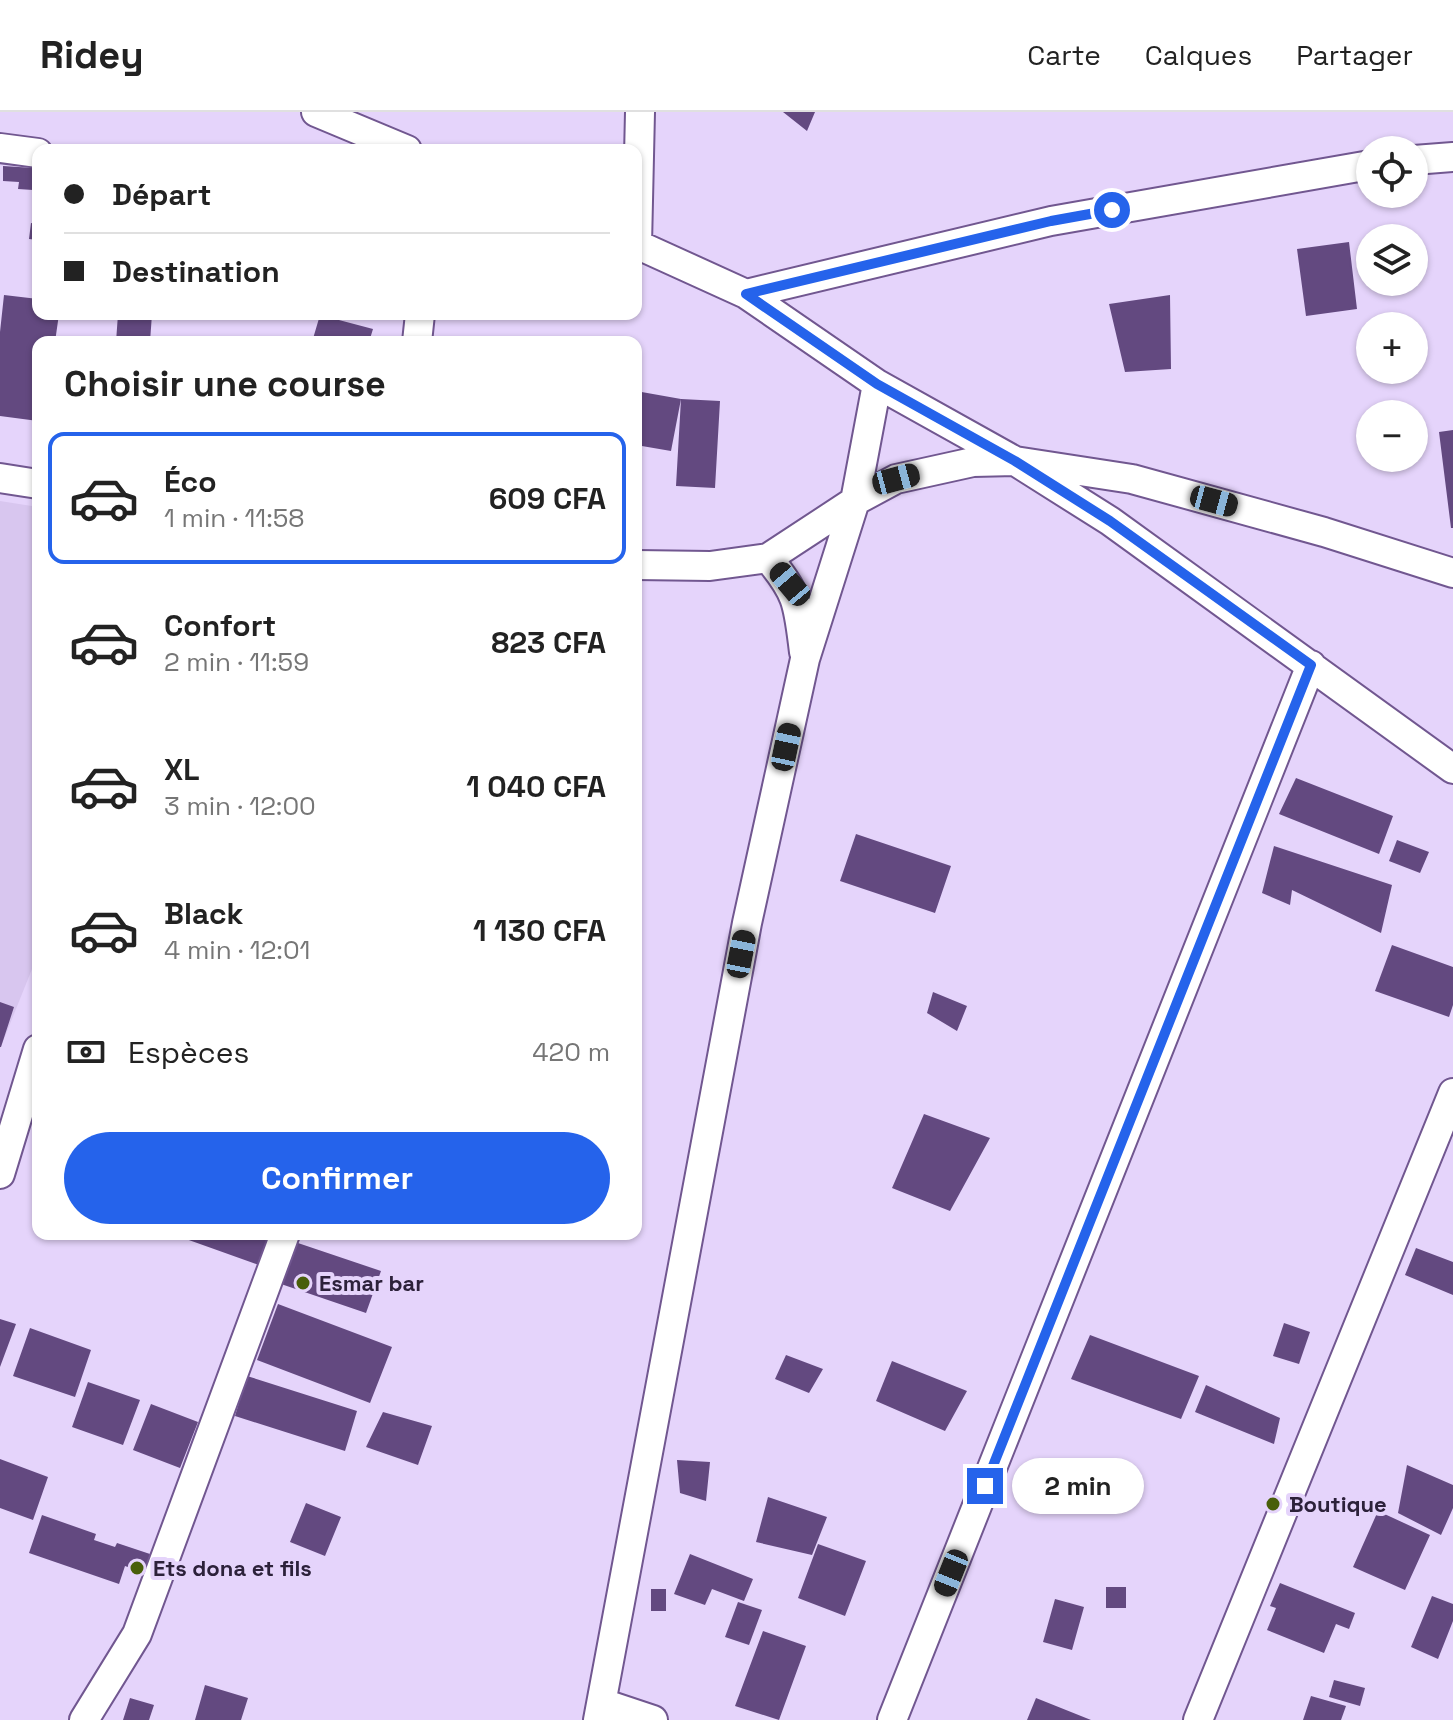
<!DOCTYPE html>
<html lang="fr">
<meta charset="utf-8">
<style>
body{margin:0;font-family:"Space Grotesk",sans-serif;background:#f2f2f2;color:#222;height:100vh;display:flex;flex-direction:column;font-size:30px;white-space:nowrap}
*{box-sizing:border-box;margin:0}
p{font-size:26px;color:#767676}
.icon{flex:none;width:44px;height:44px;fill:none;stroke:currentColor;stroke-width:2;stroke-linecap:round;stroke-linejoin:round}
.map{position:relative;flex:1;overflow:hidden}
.side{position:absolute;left:32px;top:224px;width:610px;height:904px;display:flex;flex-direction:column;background:#fff;border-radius:16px;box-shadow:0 2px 6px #0004}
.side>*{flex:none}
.banner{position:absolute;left:32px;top:32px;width:610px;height:176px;border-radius:16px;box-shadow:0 2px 6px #0004;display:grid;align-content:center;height:176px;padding:0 32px;background:#fff}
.controls{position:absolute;left:1356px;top:24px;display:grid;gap:16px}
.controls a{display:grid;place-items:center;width:72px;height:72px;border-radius:50%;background:#fff;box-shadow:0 2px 6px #0004;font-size:40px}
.end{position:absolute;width:36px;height:36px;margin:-18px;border:10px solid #2563eb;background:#fff;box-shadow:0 0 0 4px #fff}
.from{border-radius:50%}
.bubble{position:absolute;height:56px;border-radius:28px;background:#fff;box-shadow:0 2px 6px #0004;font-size:26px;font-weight:700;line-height:56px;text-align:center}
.car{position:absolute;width:24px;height:48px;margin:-24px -12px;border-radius:10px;box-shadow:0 0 6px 2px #0007;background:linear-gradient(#222 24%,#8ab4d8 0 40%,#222 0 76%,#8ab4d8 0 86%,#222 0)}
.banner b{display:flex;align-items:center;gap:28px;height:76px;font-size:30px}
.banner b+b{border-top:2px solid #e0e0e0}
.banner i{width:20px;height:20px;background:#222}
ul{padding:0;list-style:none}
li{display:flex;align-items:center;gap:24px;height:132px;margin:0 16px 12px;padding:0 16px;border:4px solid transparent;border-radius:16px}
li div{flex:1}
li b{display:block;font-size:30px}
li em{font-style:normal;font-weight:700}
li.active{border-color:#2563eb}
li>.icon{width:72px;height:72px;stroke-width:1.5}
h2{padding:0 32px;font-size:36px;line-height:96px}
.pay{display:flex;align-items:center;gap:20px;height:88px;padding:0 32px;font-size:30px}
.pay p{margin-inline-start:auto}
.primary-button{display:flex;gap:16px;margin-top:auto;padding:16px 32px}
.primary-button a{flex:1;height:92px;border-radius:48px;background:#2563eb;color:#fff;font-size:32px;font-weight:700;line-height:92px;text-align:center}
header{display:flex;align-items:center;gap:48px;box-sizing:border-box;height:112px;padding:0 40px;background:#fff;border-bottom:2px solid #e0e0e0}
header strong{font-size:38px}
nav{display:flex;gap:44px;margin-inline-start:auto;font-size:28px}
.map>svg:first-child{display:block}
.built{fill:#d8c6ef}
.building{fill:#634980}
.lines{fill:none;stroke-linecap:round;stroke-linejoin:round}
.minor-casing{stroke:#715790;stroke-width:32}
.minor{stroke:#fff;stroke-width:28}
.route{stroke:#2563eb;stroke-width:10}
.poi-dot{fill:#495f0a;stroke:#e5d4fb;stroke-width:3}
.labels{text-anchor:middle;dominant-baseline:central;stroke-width:8;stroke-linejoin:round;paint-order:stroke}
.poi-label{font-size:22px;font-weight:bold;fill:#2c213a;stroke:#e5d4fb;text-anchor:start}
</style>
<header>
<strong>Ridey</strong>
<nav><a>Carte</a><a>Calques</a><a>Partager</a></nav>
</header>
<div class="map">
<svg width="1453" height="1608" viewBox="0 0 1453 1608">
<rect width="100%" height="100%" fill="#e5d4fb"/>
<!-- built -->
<path class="built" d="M0,389L38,395V842L0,937Z"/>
<!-- building -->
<path class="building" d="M783,0H815L807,19Z
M3,54L34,56L33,78L18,77L19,70L3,69Z
M31,111L38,112V128L29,127Z
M1349,130L1357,197L1306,204L1297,137Z
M4,183L38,187V202H59L55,230H38V309L0,304V220Z
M1170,183L1171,257L1125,260L1109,192Z
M118,202H152L150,230H116Z
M320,203L373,217L369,230H312Z
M636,279L681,287L720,289L715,376L676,374L681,287L671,339L636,333Z
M1453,318V416H1451L1439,320Z
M1296,666L1393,704L1379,742L1279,702Z
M856,722L951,754L935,801L840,769Z
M1397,728L1429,740L1420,761L1389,749Z
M1274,734L1392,773L1381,821L1292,778L1290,793L1262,781Z
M1392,833L1453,855V893L1449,905L1375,879Z
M933,880L967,894L957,919L927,901Z
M0,890L14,895L1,935H0Z
M924,1002L990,1026L950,1099L892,1076Z
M172,1122H270L259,1153Z
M295,1130L381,1159L366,1201L281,1172Z
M1416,1136L1453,1150V1183L1405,1163Z
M278,1192L392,1235L370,1291L257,1248Z
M0,1207L16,1212L0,1255Z
M1284,1211L1310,1220L1299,1252L1273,1244Z
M30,1216L91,1238L75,1285L13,1264Z
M1090,1223L1199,1264L1181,1307L1071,1267Z
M786,1243L823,1257L809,1281L775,1267Z
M892,1249L967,1279L945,1319L876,1289Z
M247,1264L357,1299L345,1339L235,1304Z
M88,1270L140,1288L123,1333L72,1315Z
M1206,1273L1280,1306L1274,1332L1195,1300Z
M151,1292L198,1310L180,1356L133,1338Z
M383,1300L432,1314L418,1353L366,1335Z
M0,1347L48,1365L33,1408L0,1396Z
M677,1348L710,1350L706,1389L680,1381Z
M1407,1353L1453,1373V1396L1441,1423L1398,1401Z
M768,1385L827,1405L812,1443L756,1430Z
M306,1391L341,1405L325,1444L290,1430Z
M1378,1399L1430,1423L1405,1478L1353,1455Z
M42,1403L96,1422L94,1428L115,1435L117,1431L150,1442L144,1461L125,1454L119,1472L29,1441Z
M818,1432L866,1449L845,1504L798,1486Z
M690,1442L753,1467L744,1489L712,1477L705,1493L674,1482Z
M1280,1471L1355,1501L1349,1517L1336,1512L1324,1541L1267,1518L1276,1496L1270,1494Z
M1106,1475H1126V1496H1106Z
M651,1477H666V1499H651Z
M1432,1484L1453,1492V1509L1438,1547L1411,1535Z
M1055,1487L1084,1495L1072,1538L1043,1530Z
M738,1490L762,1498L749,1533L725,1525Z
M763,1519L806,1534L779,1608L735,1594Z
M1334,1568L1365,1576L1360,1594L1329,1585Z
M205,1573L248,1586L241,1608H195Z
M1311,1584L1346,1594L1341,1608H1303Z
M130,1586L154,1593L149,1608H123Z
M1036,1586L1091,1608H1027Z"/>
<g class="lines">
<!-- minor casing -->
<g class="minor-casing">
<path id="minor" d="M316,0L407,38
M0,36L38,41
M1414,48L1453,45
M636,132L746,182L877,272L1015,349L1110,409L1453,657
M637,133L640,0
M746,182L1051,109L1370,53
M417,230L420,202
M0,366L38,372
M768,446C799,483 798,493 804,540
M636,453L710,454L768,446L855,389L896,367L973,350L1015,349L1132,367L1324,420L1453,461
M0,1062L38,937
M602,1591L653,1608
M84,1608L137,1522L285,1122
M598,1608L747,811L805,547L855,389L877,272
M892,1608L1311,553
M1198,1608L1453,981"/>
</g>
<!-- minor -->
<use href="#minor" class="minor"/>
</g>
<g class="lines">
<!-- route -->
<path class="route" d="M985,1374L1311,553L1110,409L1015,349L877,272L746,182L1051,109L1112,98"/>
</g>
<!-- markers -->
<g class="poi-dot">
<circle cx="303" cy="1171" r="8"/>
<circle cx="1273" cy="1392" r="8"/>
<circle cx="137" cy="1456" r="8"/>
</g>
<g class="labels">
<!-- poi labels -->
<g class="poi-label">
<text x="319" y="1171">Esmar bar</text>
<text x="1289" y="1392">Boutique</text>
<text x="153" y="1456">Ets dona et fils</text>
</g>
</g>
</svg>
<div class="controls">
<a><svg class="icon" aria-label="locate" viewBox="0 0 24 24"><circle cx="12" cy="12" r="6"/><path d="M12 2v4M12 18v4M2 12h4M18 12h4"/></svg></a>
<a><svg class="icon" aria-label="layers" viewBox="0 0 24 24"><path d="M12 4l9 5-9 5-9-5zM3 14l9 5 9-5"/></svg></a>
<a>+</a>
<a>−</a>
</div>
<i class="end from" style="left:1112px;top:98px"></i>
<i class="end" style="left:985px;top:1374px"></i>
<div class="bubble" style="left:1012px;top:1346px;width:132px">2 min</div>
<i class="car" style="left:896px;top:367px;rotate:75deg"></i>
<i class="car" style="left:1214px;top:389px;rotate:105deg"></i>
<i class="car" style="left:790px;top:472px;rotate:320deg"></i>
<i class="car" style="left:786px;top:635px;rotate:12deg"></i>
<i class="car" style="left:741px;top:842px;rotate:11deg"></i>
<i class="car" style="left:951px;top:1461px;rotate:202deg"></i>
<div class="banner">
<b><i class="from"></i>Départ</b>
<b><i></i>Destination</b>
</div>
<section class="side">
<h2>Choisir une course</h2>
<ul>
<li class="active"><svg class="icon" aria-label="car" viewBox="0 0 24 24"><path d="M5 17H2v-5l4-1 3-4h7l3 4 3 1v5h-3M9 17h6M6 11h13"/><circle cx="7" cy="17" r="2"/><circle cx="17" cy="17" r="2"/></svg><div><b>Éco</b><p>1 min · 11:58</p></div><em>609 CFA</em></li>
<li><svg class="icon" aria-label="car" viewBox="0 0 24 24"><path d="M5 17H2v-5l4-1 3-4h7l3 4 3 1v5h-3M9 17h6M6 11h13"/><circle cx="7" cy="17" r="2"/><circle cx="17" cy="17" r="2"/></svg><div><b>Confort</b><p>2 min · 11:59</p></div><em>823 CFA</em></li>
<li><svg class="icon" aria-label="car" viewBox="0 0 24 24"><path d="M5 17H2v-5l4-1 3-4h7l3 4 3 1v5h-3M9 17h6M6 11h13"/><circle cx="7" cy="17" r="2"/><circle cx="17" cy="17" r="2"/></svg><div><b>XL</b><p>3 min · 12:00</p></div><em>1 040 CFA</em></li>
<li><svg class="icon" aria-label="car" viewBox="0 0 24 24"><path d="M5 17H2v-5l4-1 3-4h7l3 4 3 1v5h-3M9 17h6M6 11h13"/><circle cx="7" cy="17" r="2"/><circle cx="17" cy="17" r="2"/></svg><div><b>Black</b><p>4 min · 12:01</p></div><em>1 130 CFA</em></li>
</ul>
<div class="pay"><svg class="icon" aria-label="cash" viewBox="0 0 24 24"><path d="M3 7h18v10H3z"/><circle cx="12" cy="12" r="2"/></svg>Espèces<p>420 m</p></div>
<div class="primary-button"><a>Confirmer</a></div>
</section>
</div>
